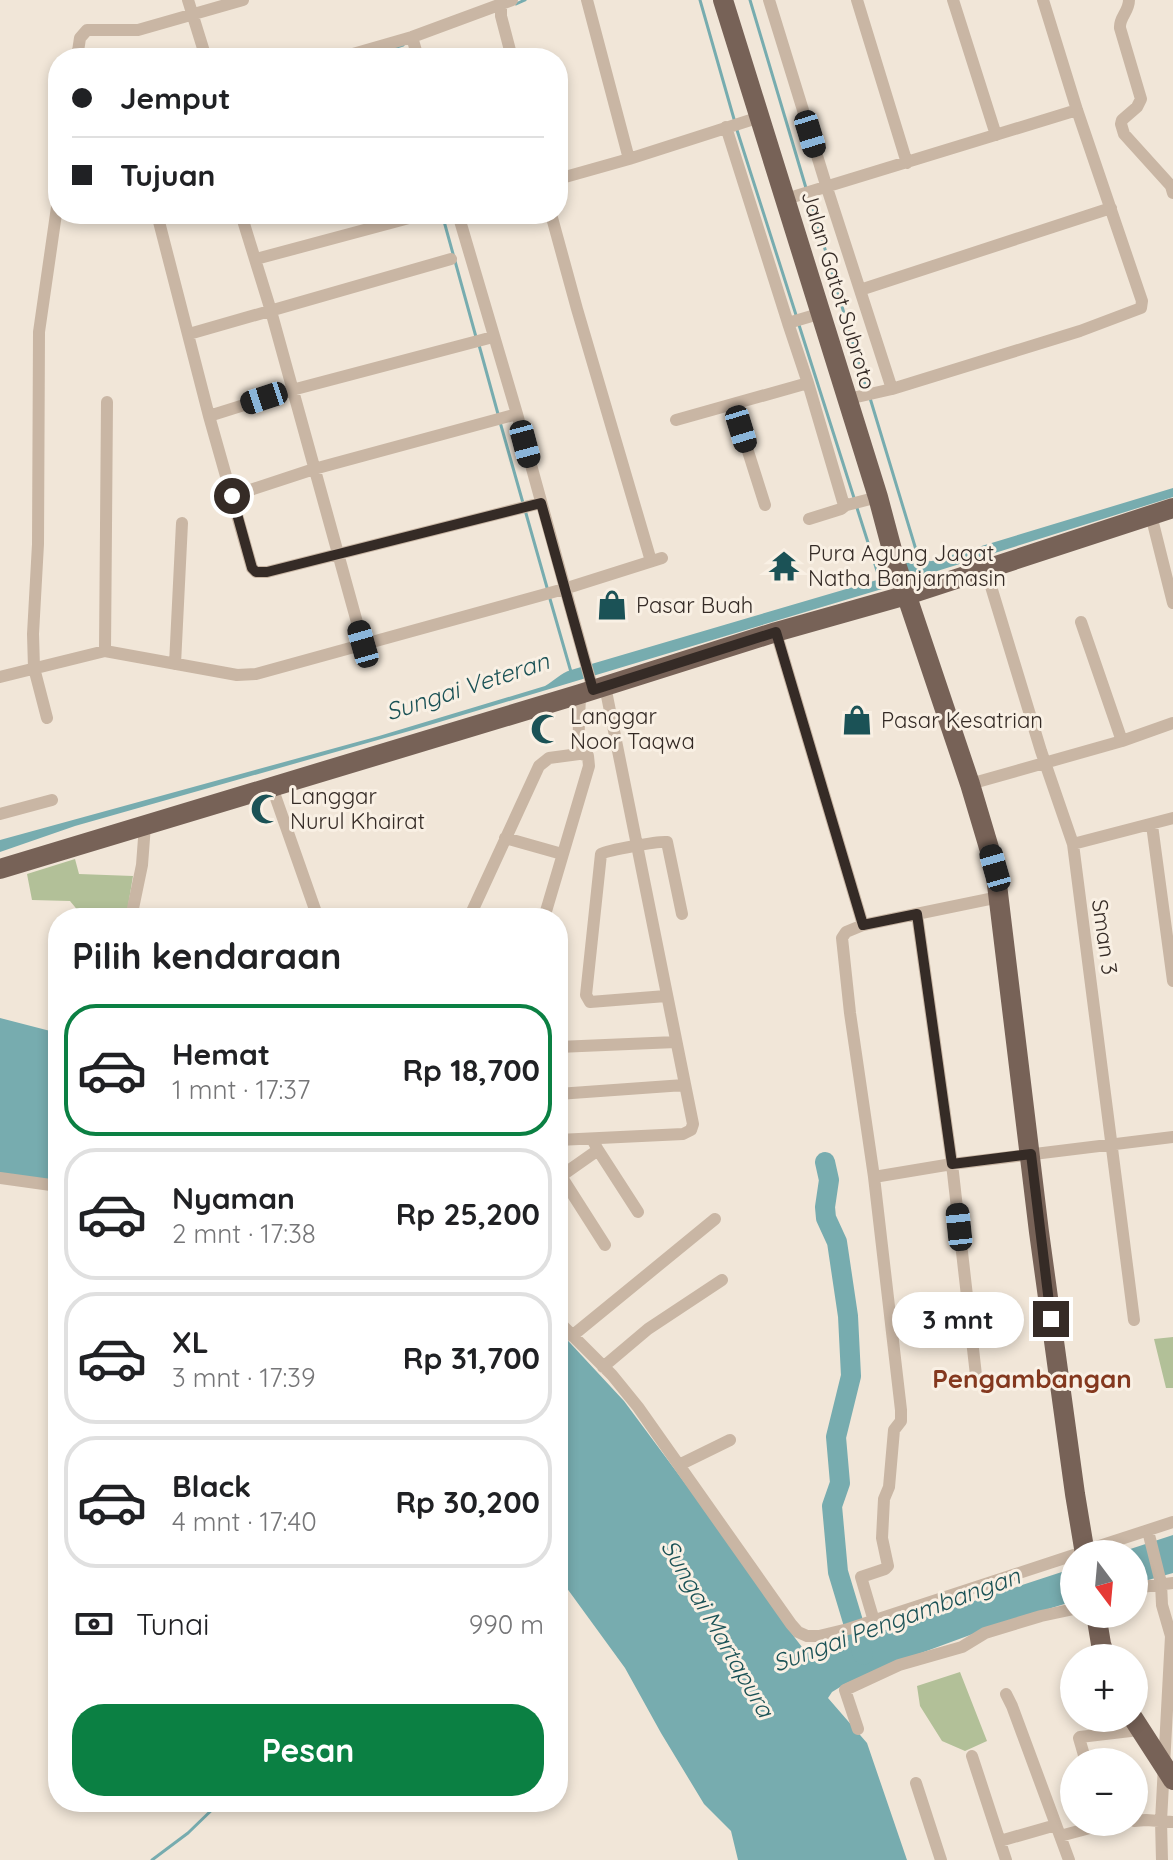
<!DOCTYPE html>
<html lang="id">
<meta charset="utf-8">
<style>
body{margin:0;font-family:Quicksand,sans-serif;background:#f2f2f2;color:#202124;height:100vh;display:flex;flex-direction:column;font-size:30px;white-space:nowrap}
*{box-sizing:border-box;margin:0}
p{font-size:26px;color:#757577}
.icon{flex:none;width:44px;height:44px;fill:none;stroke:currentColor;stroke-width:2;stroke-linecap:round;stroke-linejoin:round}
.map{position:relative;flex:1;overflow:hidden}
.details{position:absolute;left:48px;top:908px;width:520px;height:904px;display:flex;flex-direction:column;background:#fff;border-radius:32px;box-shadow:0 4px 12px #0003}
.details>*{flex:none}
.guide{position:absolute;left:48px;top:48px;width:520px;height:176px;border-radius:32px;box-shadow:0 4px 12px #0003;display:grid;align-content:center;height:176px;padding:0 24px;background:#fff}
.needle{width:52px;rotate:164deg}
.controls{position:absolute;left:1060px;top:1540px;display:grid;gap:16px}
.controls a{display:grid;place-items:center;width:88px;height:88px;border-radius:50%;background:#fff;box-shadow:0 4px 12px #0003;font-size:40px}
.end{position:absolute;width:36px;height:36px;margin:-18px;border:10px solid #352b26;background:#fff;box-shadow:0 0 0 4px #fff}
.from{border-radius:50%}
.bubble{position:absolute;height:56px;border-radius:28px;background:#fff;box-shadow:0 4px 12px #0003;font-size:26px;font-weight:700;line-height:56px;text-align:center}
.car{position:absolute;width:24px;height:48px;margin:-24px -12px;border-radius:10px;box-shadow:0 0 6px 2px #0007;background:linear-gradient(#222 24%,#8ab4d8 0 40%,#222 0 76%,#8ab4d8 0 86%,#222 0)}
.guide b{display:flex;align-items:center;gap:28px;height:76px;font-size:30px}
.guide b+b{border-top:2px solid #e0e0e0}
.guide i{width:20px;height:20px;background:#202124}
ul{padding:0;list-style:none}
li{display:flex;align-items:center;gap:24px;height:132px;margin:0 16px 12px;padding:0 8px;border:4px solid #e0e0e0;border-radius:32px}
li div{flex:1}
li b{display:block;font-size:30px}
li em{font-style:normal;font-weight:700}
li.current{border-color:#0b8043}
li>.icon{width:72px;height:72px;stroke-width:1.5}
h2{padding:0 24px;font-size:36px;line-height:96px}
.pay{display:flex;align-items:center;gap:20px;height:88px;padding:0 24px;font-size:30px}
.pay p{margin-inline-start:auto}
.primary-button{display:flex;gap:16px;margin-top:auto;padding:16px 24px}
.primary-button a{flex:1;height:92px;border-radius:32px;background:#0b8043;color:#fff;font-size:32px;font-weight:700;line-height:92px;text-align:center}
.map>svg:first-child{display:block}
.green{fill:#b2c098}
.water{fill:#77acaf}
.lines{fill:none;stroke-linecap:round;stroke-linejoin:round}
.stream{stroke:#77acaf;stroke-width:3}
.river{stroke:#77acaf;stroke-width:20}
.street{stroke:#c9b6a4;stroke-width:12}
.primary{stroke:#776257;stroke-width:20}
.route{stroke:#352b26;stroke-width:10}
.labels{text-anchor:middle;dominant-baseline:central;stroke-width:6;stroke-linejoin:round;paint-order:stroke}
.street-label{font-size:22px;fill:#352b26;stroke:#f9f0e4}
.poi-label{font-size:22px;fill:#352b26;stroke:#f9f0e4;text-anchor:start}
.water-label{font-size:24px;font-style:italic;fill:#1b5256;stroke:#f9f0e4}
.quarter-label{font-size:26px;font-weight:bold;fill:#84381e;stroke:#f9f0e4}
</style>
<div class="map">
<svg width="1173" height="1860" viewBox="0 0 1173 1860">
<rect width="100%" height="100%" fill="#f1e6d8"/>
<!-- green -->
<path class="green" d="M75,859L79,874L133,876L126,918H84L70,901L32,900L27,874Z
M1173,1337V1388H1166L1154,1339Z
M960,1672L987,1741L965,1751L942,1741L920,1706L917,1686Z"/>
<!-- water -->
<path class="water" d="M1173,488V497L918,577L911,574L887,581L882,589L413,730L75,826L0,852V840L379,736L545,686C554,681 561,673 571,670L877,580L881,569L907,563L932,561Z
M0,1018L58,1033V1187L0,1177Z
M558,1330L624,1401L742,1560L795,1638L805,1651L816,1653L1074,1568V1601L1000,1624L883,1667L845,1684L832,1692L828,1698L867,1743L907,1860H738L731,1831L704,1804L661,1733L625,1668L558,1576Z
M1173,1535V1573L1134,1584V1554H1115Z"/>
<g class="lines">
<!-- stream -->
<path class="stream" d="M700,0L734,119
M750,0L806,188
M516,4L525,0
M396,48L399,58
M361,58L403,45
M736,127L797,318
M809,195L867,391
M442,214L476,337
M799,325L855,501
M479,345L498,414
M870,398L920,563
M500,422L523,503
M857,508L879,577
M525,510L548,591
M550,599L571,672
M558,1590L563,1584
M152,1860L188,1833L220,1802"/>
<!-- river -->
<path class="river" d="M825,1162L829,1180L825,1207L826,1218L837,1242L848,1316L851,1376L836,1437L840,1483L832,1506L838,1572L863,1655"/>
<!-- street -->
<path class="street" d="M188,0L206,58
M501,0V16L512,58
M587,0L629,159
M769,0L827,188L892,389
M857,0L907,163
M953,0L996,135
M1129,0C1129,12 1119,17 1120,28L1141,99L1137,107L1122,120L1121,124L1124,134L1171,186L1173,193
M412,37L418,58
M77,58L80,38L87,30H138L243,0
M339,58L412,37L512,0
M726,127L788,323L822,313
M558,179L629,159L760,117
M786,199L1077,110
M157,214L209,416L252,568L256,572H267L541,503
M241,214L271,311L363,644
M458,214L517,414L593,690
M551,214L577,309L651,561
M256,259L424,214
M860,290L1111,208
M189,334L451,259
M808,383L843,502L847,505L878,497
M848,399L892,389L1080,331L1141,308L1142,301L1077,110L1043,0
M733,404L765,505
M209,416L292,390L493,337
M676,420L808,383L788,323
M232,496L314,469L517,414
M1151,515L1173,603
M809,519L841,509L846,505
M986,570L1041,751L1073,844L1134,1320
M1081,622L1122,741
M776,632L863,925
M105,651L107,402
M175,664L182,523
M0,677L105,651L237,675L256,674L564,589L662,558
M47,718L34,668L33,634L38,544L39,332L58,200
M970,784L1122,741L1173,723
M272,787L318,918
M0,814L52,800
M1152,825L1173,981
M505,838L562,854
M1073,844L1173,818
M917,914L952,1164L977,1384
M131,918L142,865L145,825
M442,918L446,914L458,918
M469,918L539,766L549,758L579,754
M544,918L589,766L588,756L578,753L580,694
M666,996L590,1002L586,995L601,854C608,850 659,841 667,842L682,914
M558,1047L676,1042
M558,1094L684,1085
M592,1139L598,1150L561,1176L605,1245
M558,1140L683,1134L691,1130L693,1124L605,686
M598,1150L638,1212
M874,1177L952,1164L1173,1137
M0,1178L58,1186
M558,1321L612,1375L638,1407L791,1624L798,1632L807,1636H819L848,1629L1074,1555
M572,1336L715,1219
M603,1367L648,1329L722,1280
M679,1465L730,1440
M1148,1531L1161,1583L1162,1605L1171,1636L1161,1821L1162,1860
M1081,1552L1173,1522
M1134,1588L1173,1583
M874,1621L861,1577L885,1569L888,1566L882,1538L884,1499L889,1487L894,1430L901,1421V1410L874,1177L850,1013L842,938L846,932L863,925L999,897
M1006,1694L1012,1706L1069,1860
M858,1729L845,1690L899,1665L962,1647L985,1633L1041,1616L1074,1609
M972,1756L1006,1860
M1086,1762L1079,1738L1080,1737L1139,1730
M916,1783L941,1860
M1134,1821L1146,1820L1173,1822
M1060,1836L1101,1825L1124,1822
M1000,1841L1056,1825"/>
<!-- primary -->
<path class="primary" d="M723,0L878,497L895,561L970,784L995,868L1039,1232L1075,1494L1085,1554
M0,869L580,694L776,632L907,595L1173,508
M1096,1614L1101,1644L1106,1658
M1133,1718L1173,1780"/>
</g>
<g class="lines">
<!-- route -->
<path class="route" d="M232,496L252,568L256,572H267L541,503L593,690L776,632L863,925L917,914L952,1164L1031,1154L1051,1319"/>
</g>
<!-- icons -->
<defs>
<g id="temple-bare" transform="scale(2.4)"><path d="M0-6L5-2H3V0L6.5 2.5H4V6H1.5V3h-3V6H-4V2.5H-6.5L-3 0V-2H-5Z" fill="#1b5256" stroke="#f9f0e4" stroke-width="2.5" paint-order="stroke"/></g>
<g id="shop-bare" transform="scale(2.4)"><path d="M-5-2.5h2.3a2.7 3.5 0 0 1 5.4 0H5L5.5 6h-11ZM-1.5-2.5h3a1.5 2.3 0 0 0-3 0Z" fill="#1b5256" stroke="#f9f0e4" stroke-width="2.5" paint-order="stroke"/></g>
<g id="mosque-bare" transform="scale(2.4)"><path d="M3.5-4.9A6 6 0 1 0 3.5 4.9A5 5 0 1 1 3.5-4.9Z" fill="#1b5256" stroke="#f9f0e4" stroke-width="2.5" paint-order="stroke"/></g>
</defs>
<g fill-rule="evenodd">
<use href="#temple-bare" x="784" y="566"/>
<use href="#shop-bare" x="612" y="605"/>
<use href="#shop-bare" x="857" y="720"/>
<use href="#mosque-bare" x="546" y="729"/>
<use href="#mosque-bare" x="266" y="809"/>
</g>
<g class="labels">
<!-- street labels -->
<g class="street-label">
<text transform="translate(839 290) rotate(73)">Jalan Gatot Subroto</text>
<text transform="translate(1105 937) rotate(82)">Sman 3</text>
</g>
<!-- poi labels -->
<g class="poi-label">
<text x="808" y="553">Pura Agung Jagat<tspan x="808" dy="25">Natha Banjarmasin</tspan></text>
<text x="636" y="605">Pasar Buah</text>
<text x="570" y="716">Langgar<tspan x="570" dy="25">Noor Taqwa</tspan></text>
<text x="881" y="720">Pasar Kesatrian</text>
<text x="290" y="796">Langgar<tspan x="290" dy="25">Nurul Khairat</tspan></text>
</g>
<!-- water labels -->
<g class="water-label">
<text transform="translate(467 686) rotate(-18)">Sungai Veteran</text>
<text transform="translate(896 1619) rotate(-20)">Sungai Pengambangan</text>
<text transform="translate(718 1628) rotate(60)">Sungai Martapura</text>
</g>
<!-- quarter labels -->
<g class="quarter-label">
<text x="1032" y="1378">Pengambangan</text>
</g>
</g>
</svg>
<div class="controls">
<a><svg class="needle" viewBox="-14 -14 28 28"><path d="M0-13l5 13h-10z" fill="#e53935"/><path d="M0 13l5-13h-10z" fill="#757577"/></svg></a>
<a>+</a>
<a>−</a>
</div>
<i class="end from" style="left:232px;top:496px"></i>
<i class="end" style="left:1051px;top:1319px"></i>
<div class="bubble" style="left:892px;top:1292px;width:132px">3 mnt</div>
<i class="car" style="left:810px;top:134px;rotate:163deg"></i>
<i class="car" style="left:264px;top:398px;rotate:252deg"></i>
<i class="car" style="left:741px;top:429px;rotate:163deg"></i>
<i class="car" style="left:525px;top:444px;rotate:165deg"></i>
<i class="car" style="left:363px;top:644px;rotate:344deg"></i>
<i class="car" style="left:995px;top:868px;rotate:344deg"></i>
<i class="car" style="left:959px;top:1227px;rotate:354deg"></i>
<div class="guide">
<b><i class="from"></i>Jemput</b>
<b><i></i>Tujuan</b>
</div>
<section class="details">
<h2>Pilih kendaraan</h2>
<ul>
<li class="current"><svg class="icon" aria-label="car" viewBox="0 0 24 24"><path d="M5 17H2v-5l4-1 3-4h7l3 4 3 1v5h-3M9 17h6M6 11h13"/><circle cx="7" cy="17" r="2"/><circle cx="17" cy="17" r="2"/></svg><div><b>Hemat</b><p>1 mnt · 17:37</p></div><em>Rp 18,700</em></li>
<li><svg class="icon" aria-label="car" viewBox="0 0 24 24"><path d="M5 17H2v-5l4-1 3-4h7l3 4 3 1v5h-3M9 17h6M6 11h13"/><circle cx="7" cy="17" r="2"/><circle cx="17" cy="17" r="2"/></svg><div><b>Nyaman</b><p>2 mnt · 17:38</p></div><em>Rp 25,200</em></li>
<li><svg class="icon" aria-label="car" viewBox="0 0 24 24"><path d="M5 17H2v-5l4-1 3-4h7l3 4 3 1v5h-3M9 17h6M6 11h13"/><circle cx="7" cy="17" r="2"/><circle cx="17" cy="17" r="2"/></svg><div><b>XL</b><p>3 mnt · 17:39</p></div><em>Rp 31,700</em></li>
<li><svg class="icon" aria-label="car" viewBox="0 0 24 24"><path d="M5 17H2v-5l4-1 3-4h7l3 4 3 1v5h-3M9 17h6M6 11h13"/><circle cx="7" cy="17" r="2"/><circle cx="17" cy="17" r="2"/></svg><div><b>Black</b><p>4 mnt · 17:40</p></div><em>Rp 30,200</em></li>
</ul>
<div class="pay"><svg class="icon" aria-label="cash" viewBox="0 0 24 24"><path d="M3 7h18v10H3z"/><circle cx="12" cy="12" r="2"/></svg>Tunai<p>990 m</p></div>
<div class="primary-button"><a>Pesan</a></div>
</section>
</div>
